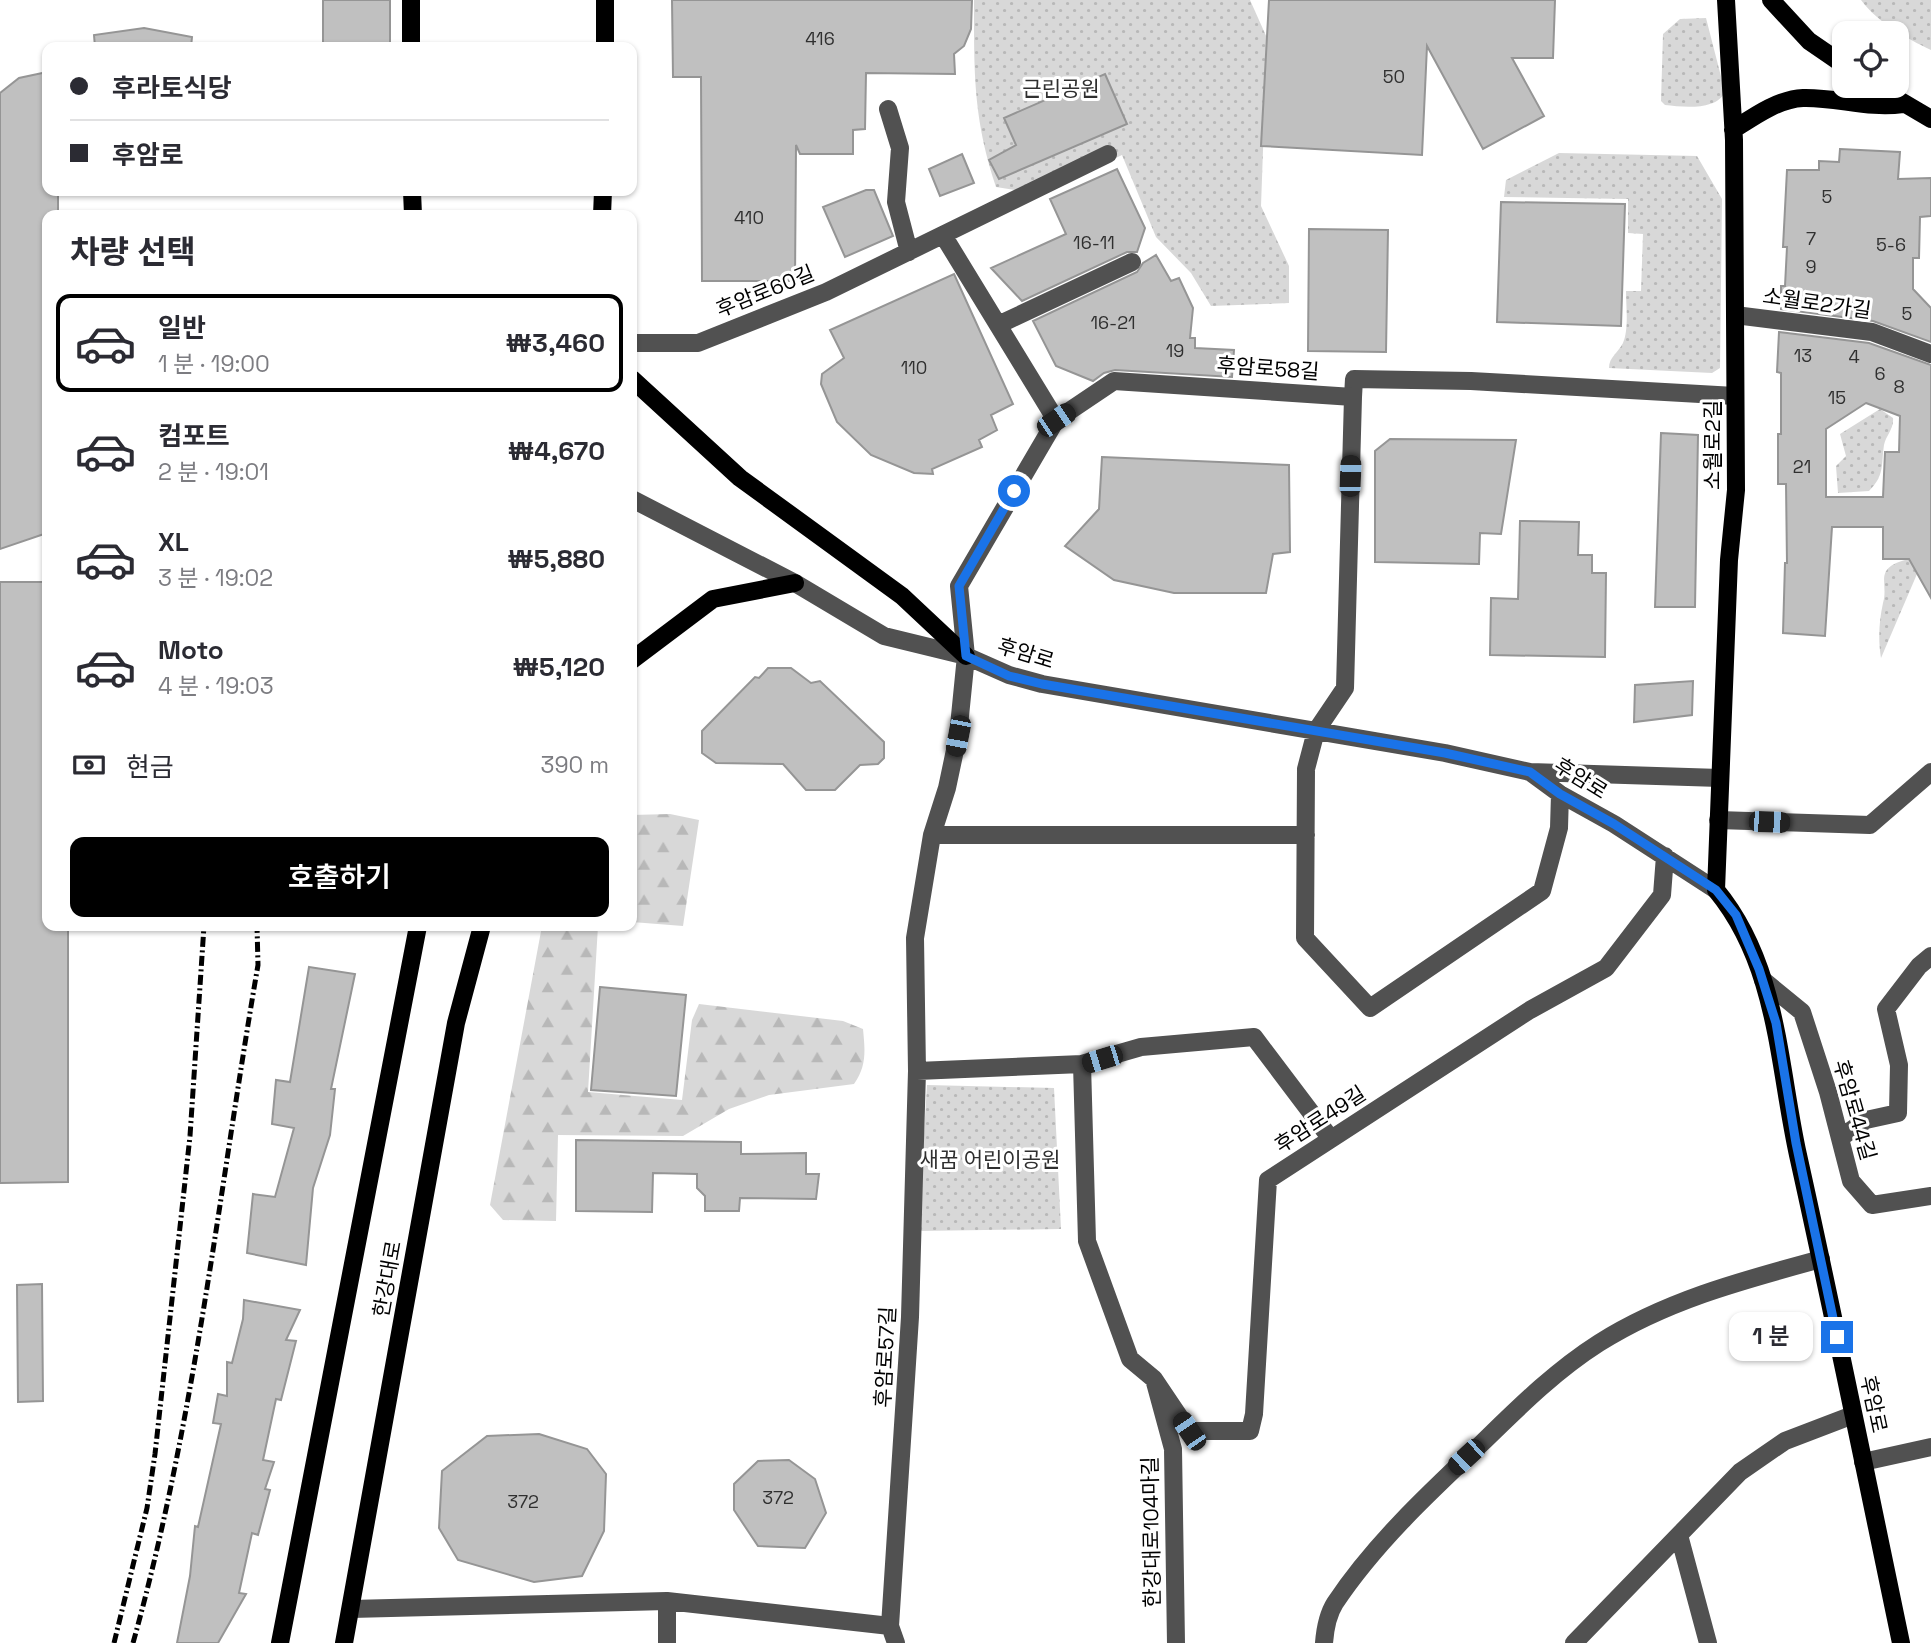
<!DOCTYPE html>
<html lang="ko">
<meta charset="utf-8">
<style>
body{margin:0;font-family:"Space Grotesk","Noto Sans KR",sans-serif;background:#f2f2f3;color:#2b2b33;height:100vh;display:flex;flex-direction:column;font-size:26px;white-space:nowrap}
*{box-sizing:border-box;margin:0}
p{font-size:23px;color:#7c7c81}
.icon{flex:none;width:38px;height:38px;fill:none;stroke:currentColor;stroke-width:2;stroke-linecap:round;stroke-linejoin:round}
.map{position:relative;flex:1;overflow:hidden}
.sheet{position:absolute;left:42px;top:210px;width:595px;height:721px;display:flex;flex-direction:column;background:#fff;border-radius:14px;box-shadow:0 2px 5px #0004}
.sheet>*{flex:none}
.top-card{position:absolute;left:42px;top:42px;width:595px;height:154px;border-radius:14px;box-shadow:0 2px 5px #0004;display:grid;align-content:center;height:154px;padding:0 28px;background:#fff}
.controls{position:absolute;left:1832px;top:21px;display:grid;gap:14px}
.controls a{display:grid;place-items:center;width:77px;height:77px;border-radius:14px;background:#fff;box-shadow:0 2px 5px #0004;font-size:35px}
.end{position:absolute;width:32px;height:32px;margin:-16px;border:9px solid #1a73e8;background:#fff;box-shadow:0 0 0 4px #fff}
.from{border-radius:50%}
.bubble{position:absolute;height:49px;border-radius:14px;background:#fff;box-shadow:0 2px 5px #0004;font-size:23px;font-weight:600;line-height:49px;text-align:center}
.car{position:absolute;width:21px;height:42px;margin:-21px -10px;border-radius:9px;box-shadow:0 0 5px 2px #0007;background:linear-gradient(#222 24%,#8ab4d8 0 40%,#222 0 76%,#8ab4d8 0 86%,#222 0)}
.top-card b{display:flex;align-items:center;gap:24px;height:66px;font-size:26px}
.top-card b+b{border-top:2px solid #e1e1e2}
.top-card i{width:18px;height:18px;background:#2b2b33}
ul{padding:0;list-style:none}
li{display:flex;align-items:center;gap:21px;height:98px;margin:0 14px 10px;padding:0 14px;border:4px solid transparent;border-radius:14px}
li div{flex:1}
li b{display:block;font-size:26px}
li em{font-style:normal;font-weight:600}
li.active{border-color:#000}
li>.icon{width:63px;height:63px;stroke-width:1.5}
h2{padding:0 28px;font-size:32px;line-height:84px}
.pay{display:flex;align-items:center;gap:18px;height:77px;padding:0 28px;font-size:26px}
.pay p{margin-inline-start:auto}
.action{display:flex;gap:14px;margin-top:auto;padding:14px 28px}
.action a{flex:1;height:80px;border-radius:14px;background:#000;color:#fff;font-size:28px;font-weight:600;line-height:80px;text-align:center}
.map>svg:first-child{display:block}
.green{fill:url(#green-dots)}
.forest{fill:url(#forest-firs)}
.building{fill:#c0c0c0;stroke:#959595;stroke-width:2;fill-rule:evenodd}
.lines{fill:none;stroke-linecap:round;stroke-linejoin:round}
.minor{stroke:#515151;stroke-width:18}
.major{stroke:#000;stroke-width:18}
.rail{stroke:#000;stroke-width:5;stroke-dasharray:10 3.5 2 3.5;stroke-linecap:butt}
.route{stroke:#1a73e8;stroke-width:9}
.labels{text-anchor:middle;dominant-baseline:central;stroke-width:6;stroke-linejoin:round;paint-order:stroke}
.number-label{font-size:18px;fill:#303030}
.park-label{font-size:21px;fill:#2f2f2f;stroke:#fff}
.street-label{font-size:21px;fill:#000;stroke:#fff}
</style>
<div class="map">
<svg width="1931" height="1643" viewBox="0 0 1931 1643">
<defs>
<pattern id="green-dots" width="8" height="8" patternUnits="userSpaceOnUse" patternTransform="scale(1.75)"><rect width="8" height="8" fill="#d8d8d8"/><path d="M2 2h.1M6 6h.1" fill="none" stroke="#b8b8b8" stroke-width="1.8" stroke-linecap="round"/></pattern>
<pattern id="forest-firs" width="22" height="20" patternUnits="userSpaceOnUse" patternTransform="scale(1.75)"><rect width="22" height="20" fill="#d8d8d8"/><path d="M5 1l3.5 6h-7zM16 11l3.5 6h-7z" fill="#b8b8b8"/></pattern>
</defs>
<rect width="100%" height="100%" fill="#fff"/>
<!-- green -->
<path class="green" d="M974,0H1250L1267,38L1261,206L1289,266V303L1211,306L1191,273L1156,237L1122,155L1041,194L996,187C973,118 974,72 974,0Z
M1861,0H1931V50C1906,38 1878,23 1861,0Z
M1706,18L1725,92C1716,111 1683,107 1665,105L1661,101L1663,34L1680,19Z
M1559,153L1697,156L1722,199L1720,368L1712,373L1609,368C1609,357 1618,353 1623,343C1629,329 1626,307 1626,291H1641L1643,234L1628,233V199L1504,197L1506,180Z
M1880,409L1893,418C1894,429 1886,435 1884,445C1881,465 1885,475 1869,491L1838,493L1836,466L1846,456L1840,434Z
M1905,560H1923L1881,658C1878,640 1879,621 1883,603C1889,583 1873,569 1905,560Z
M927,1085L1054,1088L1061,1229L918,1231Z"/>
<!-- forest -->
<path class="forest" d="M670,814L699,820L683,926L632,922V815Z
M542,926H598L588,1092L682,1100L692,1020L699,1004L843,1021L863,1029C865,1050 867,1066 854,1084L769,1095L729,1109L683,1136L558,1135L556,1221L503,1220L490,1205Z"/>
<!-- building -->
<path class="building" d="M323,0H390V47H323Z
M672,0H972L971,29L964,46L954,54L955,74L866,73L865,129L853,130V154H800L796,145L795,281H702L701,77H673Z
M1269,0H1555L1553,58H1512L1544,116L1483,149L1427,46L1422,155L1261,146Z
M144,28L192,37L191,47H95L94,35Z
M47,72V191H58V215H47V533L0,549V93L19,78Z
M1105,74L1127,124L999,179L989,160L1016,145L1004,118Z
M1840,149L1900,152L1898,179L1931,178V216L1920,217L1919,258H1913V289L1931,308V342L1873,321L1781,309V286H1785L1787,247H1783L1787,170H1819V161L1839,162Z
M962,154L974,183L940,196L929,169Z
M1117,169L1145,228L1137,252H1127L1022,301L991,268L1066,234L1050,199Z
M866,190H874L893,236L845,257L823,207Z
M1501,202L1625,204L1621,326L1497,322Z
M1309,229L1388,230L1386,352L1308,351Z
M1156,255L1171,281L1179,278L1193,308L1190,338H1195V348L1234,350L1232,377L1115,370L1104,373L1093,381L1056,366L1033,321L1137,272L1143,263Z
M954,274L1013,404L991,415L997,430L979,440L982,447L932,469L933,474L914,473L871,455L837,422L821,384L822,374L844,358L830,330Z
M1779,332L1869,343L1931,365V598L1909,559H1883V527H1832L1825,636L1783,633L1785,563H1787L1786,484H1778V434H1781V373L1777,372ZM1866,403L1900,416L1899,452H1885L1883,497H1826V429Z
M1661,433L1698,435L1695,607H1655Z
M1390,439L1516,440L1501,534L1480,533L1479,564L1375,562V451Z
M1102,457L1289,465L1290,552L1273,554L1266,593H1174L1114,580L1065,546L1099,509Z
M1520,521L1579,522L1578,555H1592V573H1606L1605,657L1490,655L1491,598L1518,599Z
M0,582H47V926H68V1182L0,1183Z
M768,668H791L811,683L820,681L884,742V758L878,764L860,765L835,790H806L783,764L716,763L702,753V731L755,677L759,678Z
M1693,681L1692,715L1634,722L1635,685Z
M309,967L355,974L331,1089H335L330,1135L313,1188L306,1265L247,1253L253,1194L275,1197L294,1128L272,1124L276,1080L290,1082Z
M600,987L686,995L676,1096L591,1090Z
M576,1140L741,1142V1154L806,1153V1174H819L816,1199L740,1198L739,1211H705V1196L697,1188V1174L653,1173L652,1212L576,1211Z
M42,1284L43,1401L18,1402L17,1285Z
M244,1300L300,1310L286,1340L296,1341L281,1400L276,1399L263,1460L274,1462L265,1489L270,1490L258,1535L252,1533L239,1593L246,1594L218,1643H177L190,1576L195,1526L198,1527L221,1424L213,1423L218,1394L227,1396V1362L232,1363L243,1319Z
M539,1434L587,1449L606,1474L604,1531L582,1576L534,1582L458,1560L439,1528L442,1471L487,1436Z
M789,1460L815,1479L826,1513L805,1548L758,1546L734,1510V1484L758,1461Z"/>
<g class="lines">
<!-- minor -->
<path class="minor" d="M888,109L900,148L896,202L909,252
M943,235L1056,420
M1735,315L1872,332L1931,354
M998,325L1132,262
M632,343H698L826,292L1108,154
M1353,397L1345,688L1316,731L1306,769L1305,938L1370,1008L1542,891L1559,828L1560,794
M632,499L795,583L884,636L966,656L1009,675L1042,684L1445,753L1530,772L1560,794L1614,824L1716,890
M1530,772L1720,778
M1718,820L1870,825L1931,772
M932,835H1306
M1763,980L1802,1012L1828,1092L1851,1181L1872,1205L1931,1196
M1082,1064L1087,1241L1130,1359L1154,1379L1173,1449L1176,1643
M917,1071L1082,1064L1141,1047L1254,1037L1331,1139
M1840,1138L1866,1120L1898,1113L1899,1065L1886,1009L1919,966L1931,956
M1154,1379L1189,1431H1250L1254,1414L1268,1180L1530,1010L1606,968L1662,895L1665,856
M1863,1462L1931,1447
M1679,1535L1708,1643
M351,1609L667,1601L890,1626
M667,1643V1601
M896,1643L890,1626L910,1317L917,1071L915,938L932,835L947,788L958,736L966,656L959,586L1056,420L1114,381L1353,397L1354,379L1471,381L1735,396
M1324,1643C1325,1630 1328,1614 1335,1603C1375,1543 1430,1492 1482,1443C1519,1407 1555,1371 1599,1343C1667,1300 1744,1280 1821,1259
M1574,1643L1740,1472L1785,1441L1853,1415"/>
<!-- major -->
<path class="major" d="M411,0V47
M1726,0L1734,140L1736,490L1729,560L1716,890C1778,965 1778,1064 1798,1155C1834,1317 1867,1480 1901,1643
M1771,0L1809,41L1844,65
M605,47V0
M1875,86L1931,119
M1733,130C1753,117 1778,99 1803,98C1837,97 1868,109 1903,104
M412,191L413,215
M602,215L603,191
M632,379L740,478L902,596L966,656
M632,660L713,599L795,583
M280,1643L418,926
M344,1643L456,1023L482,926"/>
<!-- rail -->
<path class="rail" d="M114,1643L147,1508L155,1454L190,1136L204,926
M133,1643C195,1421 219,1191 258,965L257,926"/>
</g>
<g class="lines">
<!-- route -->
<path class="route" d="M1014,491L959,586L966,656L1009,676L1042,684L1445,753L1530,772L1560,794L1614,824L1716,890L1736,915L1759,969L1776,1023L1796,1143L1837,1337"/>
</g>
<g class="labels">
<!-- number labels -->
<g class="number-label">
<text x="820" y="38">416</text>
<text x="1394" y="76">50</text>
<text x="1827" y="196">5</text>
<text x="749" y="217">410</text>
<text x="1811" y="238">7</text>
<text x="1094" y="242">16-11</text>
<text x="1891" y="244">5-6</text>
<text x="1811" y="266">9</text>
<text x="1907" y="313">5</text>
<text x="1113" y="322">16-21</text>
<text x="1175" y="350">19</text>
<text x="1803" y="355">13</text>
<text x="1854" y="356">4</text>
<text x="914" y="367">110</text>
<text x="1880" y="373">6</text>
<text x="1899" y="386">8</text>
<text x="1837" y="397">15</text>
<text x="1802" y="466">21</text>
<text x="778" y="1497">372</text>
<text x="523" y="1501">372</text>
</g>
<!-- park labels -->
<g class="park-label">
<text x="1061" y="88">근린공원</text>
<text x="990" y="1159">새꿈 어린이공원</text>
</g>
<!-- street labels -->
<g class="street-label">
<text transform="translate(765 291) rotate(-22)">후암로60길</text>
<text transform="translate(1817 303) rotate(8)">소월로2가길</text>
<text transform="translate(1268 368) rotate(4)">후암로58길</text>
<text transform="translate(1712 445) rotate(-90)">소월로2길</text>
<text transform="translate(1026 653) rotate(17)">후암로</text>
<text transform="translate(1581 778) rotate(32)">후암로</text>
<text transform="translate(1855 1110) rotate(74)">후암로44길</text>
<text transform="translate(1320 1119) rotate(-33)">후암로49길</text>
<text transform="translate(387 1279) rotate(-80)">한강대로</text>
<text transform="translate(885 1357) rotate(-87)">후암로57길</text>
<text transform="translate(1874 1404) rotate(78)">후암로</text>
<text transform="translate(1151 1532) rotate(-91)">한강대로104마길</text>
</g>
</g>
</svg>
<div class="controls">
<a><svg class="icon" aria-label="locate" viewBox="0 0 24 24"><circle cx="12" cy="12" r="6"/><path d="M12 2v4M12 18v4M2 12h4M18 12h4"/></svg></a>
</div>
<i class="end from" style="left:1014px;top:491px"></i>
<i class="end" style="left:1837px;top:1337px"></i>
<div class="bubble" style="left:1729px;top:1312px;width:84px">1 분</div>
<i class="car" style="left:1056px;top:420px;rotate:56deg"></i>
<i class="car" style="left:1350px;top:476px;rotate:2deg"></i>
<i class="car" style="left:958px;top:736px;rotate:191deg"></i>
<i class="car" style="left:1769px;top:822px;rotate:92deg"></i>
<i class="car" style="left:1102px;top:1059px;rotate:253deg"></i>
<i class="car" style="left:1189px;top:1431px;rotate:326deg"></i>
<i class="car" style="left:1466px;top:1457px;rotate:227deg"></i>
<div class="top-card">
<b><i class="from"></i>후라토식당</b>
<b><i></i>후암로</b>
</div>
<section class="sheet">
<h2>차량 선택</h2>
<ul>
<li class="active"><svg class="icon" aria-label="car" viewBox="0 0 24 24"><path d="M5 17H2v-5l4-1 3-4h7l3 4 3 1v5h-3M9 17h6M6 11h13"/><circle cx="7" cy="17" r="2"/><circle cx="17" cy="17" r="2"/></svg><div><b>일반</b><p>1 분 · 19:00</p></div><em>₩3,460</em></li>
<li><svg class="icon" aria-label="car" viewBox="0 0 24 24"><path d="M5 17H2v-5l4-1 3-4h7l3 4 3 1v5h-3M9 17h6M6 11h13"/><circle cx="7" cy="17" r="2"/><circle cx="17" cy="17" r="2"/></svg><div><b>컴포트</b><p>2 분 · 19:01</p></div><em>₩4,670</em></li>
<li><svg class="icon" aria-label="car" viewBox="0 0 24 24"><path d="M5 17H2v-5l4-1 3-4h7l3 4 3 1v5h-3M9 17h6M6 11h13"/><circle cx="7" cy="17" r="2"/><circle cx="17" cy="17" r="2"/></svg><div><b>XL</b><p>3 분 · 19:02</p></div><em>₩5,880</em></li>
<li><svg class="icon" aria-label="car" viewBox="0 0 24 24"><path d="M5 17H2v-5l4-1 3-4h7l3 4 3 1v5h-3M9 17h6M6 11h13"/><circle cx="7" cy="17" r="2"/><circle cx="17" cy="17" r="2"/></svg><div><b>Moto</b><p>4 분 · 19:03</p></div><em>₩5,120</em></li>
</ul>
<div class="pay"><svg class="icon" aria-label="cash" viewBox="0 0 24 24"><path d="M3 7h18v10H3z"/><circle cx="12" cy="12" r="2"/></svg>현금<p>390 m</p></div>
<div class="action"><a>호출하기</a></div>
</section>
</div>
